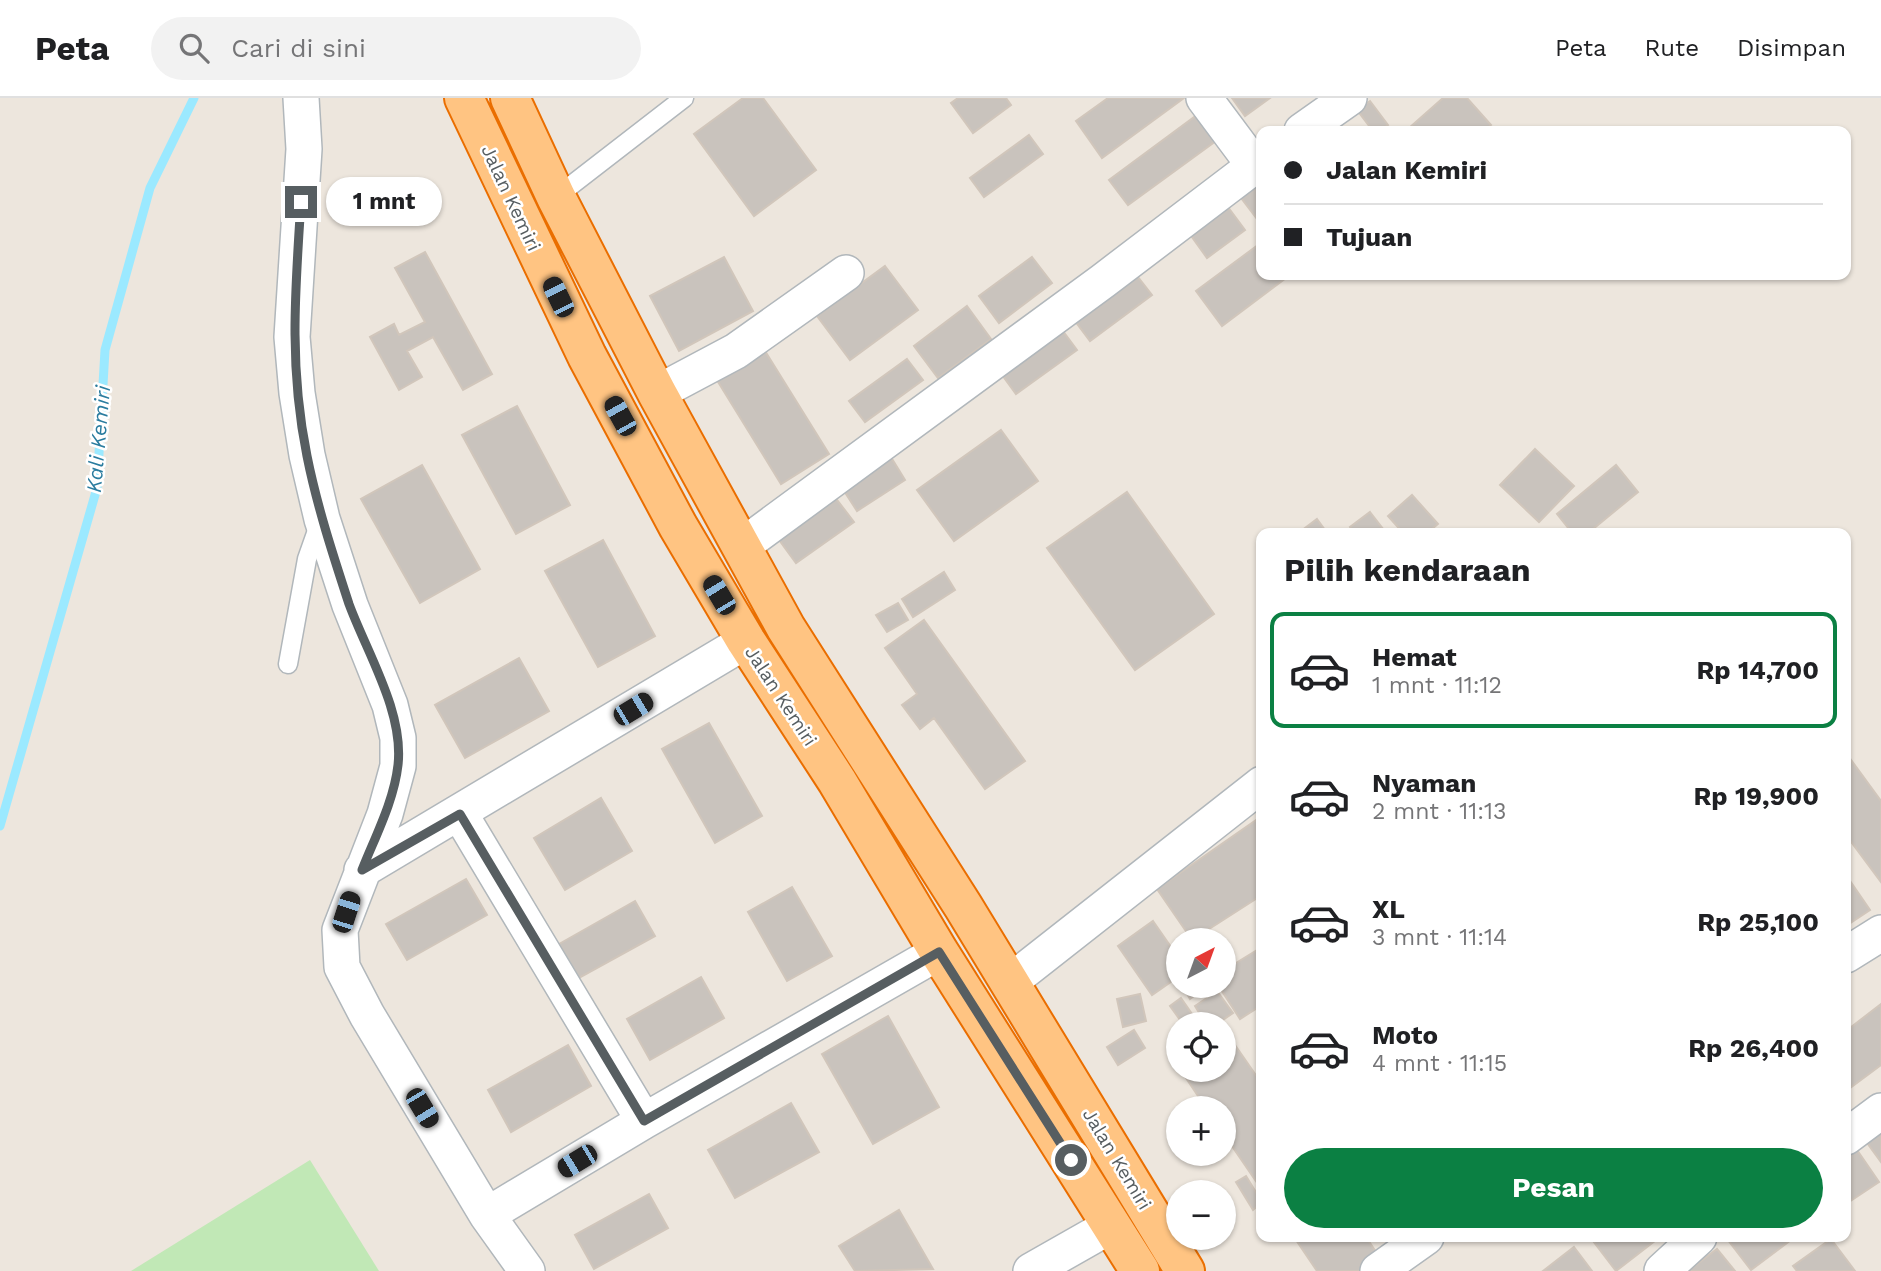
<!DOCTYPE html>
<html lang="id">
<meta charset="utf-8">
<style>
body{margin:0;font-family:"Work Sans",sans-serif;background:#f2f2f2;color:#202124;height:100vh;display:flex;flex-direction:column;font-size:26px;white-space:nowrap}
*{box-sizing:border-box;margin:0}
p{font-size:23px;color:#757577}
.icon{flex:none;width:38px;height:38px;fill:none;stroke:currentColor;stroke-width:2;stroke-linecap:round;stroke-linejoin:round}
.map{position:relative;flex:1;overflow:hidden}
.drawer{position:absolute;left:1256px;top:430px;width:595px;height:714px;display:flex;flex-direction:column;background:#fff;border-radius:14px;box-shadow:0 2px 5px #0004}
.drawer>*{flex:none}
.guide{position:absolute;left:1256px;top:28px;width:595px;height:154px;border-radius:14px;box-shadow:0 2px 5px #0004;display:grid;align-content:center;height:154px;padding:0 28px;background:#fff}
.needle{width:46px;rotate:41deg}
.buttons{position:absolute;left:1166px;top:830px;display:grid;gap:14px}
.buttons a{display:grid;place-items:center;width:70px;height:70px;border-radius:50%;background:#fff;box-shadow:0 2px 5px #0004;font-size:35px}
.end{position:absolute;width:32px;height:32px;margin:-16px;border:9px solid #575e61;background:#fff;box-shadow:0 0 0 4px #fff}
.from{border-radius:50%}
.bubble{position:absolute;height:49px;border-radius:24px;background:#fff;box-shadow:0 2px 5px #0004;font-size:23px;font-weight:700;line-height:49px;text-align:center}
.car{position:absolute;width:21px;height:42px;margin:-21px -10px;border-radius:9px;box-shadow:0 0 5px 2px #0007;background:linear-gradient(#222 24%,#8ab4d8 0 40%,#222 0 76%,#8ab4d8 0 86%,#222 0)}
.guide b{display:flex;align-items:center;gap:24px;height:66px;font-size:26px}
.guide b+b{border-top:2px solid #e0e0e0}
.guide i{width:18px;height:18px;background:#202124}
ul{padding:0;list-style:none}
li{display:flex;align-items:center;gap:21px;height:116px;margin:0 14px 10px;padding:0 14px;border:4px solid transparent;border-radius:14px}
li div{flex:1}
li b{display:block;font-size:26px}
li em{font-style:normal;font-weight:700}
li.active{border-color:#0b8043}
li>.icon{width:63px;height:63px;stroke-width:1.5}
h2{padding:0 28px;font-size:32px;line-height:84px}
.primary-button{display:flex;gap:14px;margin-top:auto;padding:14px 28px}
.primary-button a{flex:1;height:80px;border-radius:42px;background:#0b8043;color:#fff;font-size:28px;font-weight:700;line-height:80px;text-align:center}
header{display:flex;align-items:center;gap:42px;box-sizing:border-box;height:98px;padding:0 35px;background:#fff;border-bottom:2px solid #e0e0e0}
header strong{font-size:33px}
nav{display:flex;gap:38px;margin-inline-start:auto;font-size:24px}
.search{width:490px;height:63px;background:#f2f2f2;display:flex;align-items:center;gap:18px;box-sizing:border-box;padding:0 24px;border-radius:38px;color:#757577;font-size:26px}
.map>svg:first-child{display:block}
.green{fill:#c1e8b6}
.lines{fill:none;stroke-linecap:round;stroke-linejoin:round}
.stream{stroke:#9be9ff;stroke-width:9}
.building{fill:#c9c3bd;stroke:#d1c6bb;stroke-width:2}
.lane-casing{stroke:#b1b7bb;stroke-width:21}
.street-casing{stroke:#b1b7bb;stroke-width:38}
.highway-casing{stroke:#ea6e00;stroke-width:42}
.lane{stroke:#fff;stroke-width:18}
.street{stroke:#fff;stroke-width:35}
.highway{stroke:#ffc482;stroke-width:38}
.route{stroke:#575e61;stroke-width:9}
.labels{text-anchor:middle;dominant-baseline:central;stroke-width:5;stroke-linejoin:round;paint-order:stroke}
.street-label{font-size:19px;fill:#575e61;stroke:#fff}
.water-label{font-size:21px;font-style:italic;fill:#2a7c9f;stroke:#fff}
</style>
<header>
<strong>Peta</strong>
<div class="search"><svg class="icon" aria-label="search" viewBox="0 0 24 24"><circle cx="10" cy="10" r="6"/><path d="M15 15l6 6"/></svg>Cari di sini</div>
<nav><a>Peta</a><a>Rute</a><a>Disimpan</a></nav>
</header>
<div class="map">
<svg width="1881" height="1173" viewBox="0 0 1881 1173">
<rect width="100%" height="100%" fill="#ede6dd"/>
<!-- green -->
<path class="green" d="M310,1062L379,1173H131Z"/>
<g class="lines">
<!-- stream -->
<path class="stream" d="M0,728L97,390L105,252L150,90L194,0"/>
</g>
<!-- building -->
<path class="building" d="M743,0H763L816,72L754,118L694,36Z
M958,0H1006L1011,7L973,35L951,5Z
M1108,0H1184L1102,60L1076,23Z
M1232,0H1270L1245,18Z
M1443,0H1467L1491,27L1484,33H1412L1409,30Z
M1370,3L1388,27L1379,33H1373L1357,12Z
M1201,14L1220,40L1128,107L1109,82Z
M1029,37L1043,56L984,99L970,80Z
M1262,72V118L1257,121L1235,92Z
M1222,101L1245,132L1207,160L1184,128Z
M1262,144V177H1290L1222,228L1196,193Z
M425,154L492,276L463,292L433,239L407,253L422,279L399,292L370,239L394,226L399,237L425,224L395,170Z
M724,159L753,213L679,253L650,198Z
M1032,159L1052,185L999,225L979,198Z
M885,168L918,212L850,262L817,218Z
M1131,170L1152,197L1090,243L1069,215Z
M967,208L991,241L938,280L914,248Z
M1057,225L1077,252L1016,296L997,270Z
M760,245L829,356L781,386L712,274Z
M907,261L923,282L865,324L849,303Z
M517,308L570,407L516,436L462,337Z
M1001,332L1038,383L954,443L917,392Z
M886,351L905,382L857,413L837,382Z
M1535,351L1574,388L1539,424L1500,387Z
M422,367L480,471L420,505L361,401Z
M1616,367L1638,394L1587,436H1573L1557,416Z
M831,394L854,424L796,465L774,435Z
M1127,394L1214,516L1135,572L1047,450Z
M1412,397L1438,426L1426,436H1404L1388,418Z
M1370,414L1387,436H1355L1350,429Z
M1317,421L1328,436H1297Z
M603,442L655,538L598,569L545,473Z
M944,474L955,492L913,519L902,501Z
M898,505L908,522L887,534L876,517Z
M924,522L1025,663L985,691L934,620L920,631L902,607L917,596L885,550Z
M519,560L549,613L465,660L435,607Z
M709,625L762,718L715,745L662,651Z
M1846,655L1881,703V784L1846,737Z
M601,700L632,753L565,792L534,740Z
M1262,718V797L1192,842L1157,791Z
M1846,777L1870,812L1846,828Z
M466,781L487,817L407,862L386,826Z
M792,789L832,858L787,883L748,814Z
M635,803L655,838L579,880L559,846Z
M1153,823L1178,859V879L1152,897L1118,848Z
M1262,849V907L1240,921L1218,887H1223V873Z
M701,879L724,920L650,962L627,921Z
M1182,887H1208L1190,901Z
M1217,893L1233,915L1217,926H1206L1195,908Z
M1140,896L1146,923L1123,929L1117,901Z
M1181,900L1199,926H1183L1170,908Z
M1881,906V967L1846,993V933Z
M888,918L939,1009L873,1046L822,956Z
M1134,932L1145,950L1118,967L1107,949Z
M1226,934L1262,986V1092L1223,1035V1010H1206L1180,971H1223V936Z
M568,947L591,988L511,1034L488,992Z
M791,1005L819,1054L735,1100L708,1052Z
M1881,1024V1064L1862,1038Z
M1855,1049L1879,1084L1846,1106V1055Z
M1246,1078L1262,1104L1253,1112L1236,1084Z
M649,1096L668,1130L594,1171L575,1137Z
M899,1112L933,1171L855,1173L839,1148Z
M1294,1139H1366L1382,1163L1367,1173H1317Z
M1590,1139H1660L1616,1173Z
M1731,1139H1795L1751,1172L1728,1142Z
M1831,1141L1855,1173H1797L1793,1168Z
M1574,1149L1592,1173H1543Z
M1717,1151L1735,1173H1688Z"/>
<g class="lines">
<!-- lane casing -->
<g class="lane-casing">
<path id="lane" d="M556,99L684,0
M288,566L307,461L319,427"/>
</g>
<!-- street casing -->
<g class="street-casing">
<path id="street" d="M301,0L304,51L292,239L297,295L307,357L322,421L350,507L390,607L398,640V668L385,716L340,832L342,869L367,917L487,1117L527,1173
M1204,0L1254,67
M1302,33L1349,0
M657,295L736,253L846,175
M742,448L1103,183L1262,62
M460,716L644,1023
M362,772L746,543
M1846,857L1881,835
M1010,884L1262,686
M1846,1039L1881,1013
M487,1117L644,1023L939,854
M1031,1173L1112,1127
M1378,1173L1426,1139
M1662,1173L1699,1139"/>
</g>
<!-- highway casing -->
<g class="highway-casing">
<path id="highway" d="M464,0L587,258L678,428L746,543L837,683L939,854L1140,1173
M510,0L556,99L657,295L786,530L963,808L1185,1173"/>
</g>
<!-- lane -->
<use href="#lane" class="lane"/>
<!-- street -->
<use href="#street" class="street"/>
<!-- highway -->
<use href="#highway" class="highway"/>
</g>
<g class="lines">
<!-- route -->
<path class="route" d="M301,104C295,194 289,269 307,358C317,408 333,457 349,506C367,555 404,614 398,667C394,703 375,739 362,772L460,716L644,1023L939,854L1071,1062"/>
</g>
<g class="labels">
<!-- street labels -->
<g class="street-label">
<text transform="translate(511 100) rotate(65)">Jalan Kemiri</text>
<text transform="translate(781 598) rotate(57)">Jalan Kemiri</text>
<text transform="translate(1117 1061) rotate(59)">Jalan Kemiri</text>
</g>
<!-- water labels -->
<g class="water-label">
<text transform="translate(98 341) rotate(-85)">Kali Kemiri</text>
</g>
</g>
</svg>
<div class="buttons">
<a><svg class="needle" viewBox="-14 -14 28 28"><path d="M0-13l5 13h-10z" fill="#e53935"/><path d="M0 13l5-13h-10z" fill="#757577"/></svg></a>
<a><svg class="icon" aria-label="locate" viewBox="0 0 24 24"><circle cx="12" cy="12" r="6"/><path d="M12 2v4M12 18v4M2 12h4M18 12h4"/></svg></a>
<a>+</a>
<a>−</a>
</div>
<i class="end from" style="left:1071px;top:1062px"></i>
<i class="end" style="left:301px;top:104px"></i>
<div class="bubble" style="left:326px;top:79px;width:116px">1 mnt</div>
<i class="car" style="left:558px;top:199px;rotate:334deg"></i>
<i class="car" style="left:620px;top:318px;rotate:331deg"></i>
<i class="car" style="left:719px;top:497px;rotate:329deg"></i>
<i class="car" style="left:633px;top:611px;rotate:59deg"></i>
<i class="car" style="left:346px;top:814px;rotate:18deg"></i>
<i class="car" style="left:422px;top:1010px;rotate:149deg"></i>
<i class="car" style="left:577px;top:1063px;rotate:239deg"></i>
<div class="guide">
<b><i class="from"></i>Jalan Kemiri</b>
<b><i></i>Tujuan</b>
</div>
<section class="drawer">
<h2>Pilih kendaraan</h2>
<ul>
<li class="active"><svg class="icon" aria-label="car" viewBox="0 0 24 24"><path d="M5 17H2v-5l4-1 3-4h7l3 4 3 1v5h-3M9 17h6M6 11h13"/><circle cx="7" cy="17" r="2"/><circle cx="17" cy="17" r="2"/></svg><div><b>Hemat</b><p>1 mnt · 11:12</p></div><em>Rp 14,700</em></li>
<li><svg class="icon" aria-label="car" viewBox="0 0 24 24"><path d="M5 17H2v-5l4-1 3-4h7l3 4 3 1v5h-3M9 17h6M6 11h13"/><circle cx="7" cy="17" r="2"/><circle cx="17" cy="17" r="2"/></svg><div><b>Nyaman</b><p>2 mnt · 11:13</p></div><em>Rp 19,900</em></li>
<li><svg class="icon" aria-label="car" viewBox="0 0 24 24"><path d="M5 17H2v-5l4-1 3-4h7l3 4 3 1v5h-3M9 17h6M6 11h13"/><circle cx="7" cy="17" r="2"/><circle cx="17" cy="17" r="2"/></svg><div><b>XL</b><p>3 mnt · 11:14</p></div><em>Rp 25,100</em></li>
<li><svg class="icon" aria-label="car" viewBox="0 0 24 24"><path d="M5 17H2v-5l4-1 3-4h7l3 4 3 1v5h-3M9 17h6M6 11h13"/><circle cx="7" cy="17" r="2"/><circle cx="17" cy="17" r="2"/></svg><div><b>Moto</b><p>4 mnt · 11:15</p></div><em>Rp 26,400</em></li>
</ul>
<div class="primary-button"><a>Pesan</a></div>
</section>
</div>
